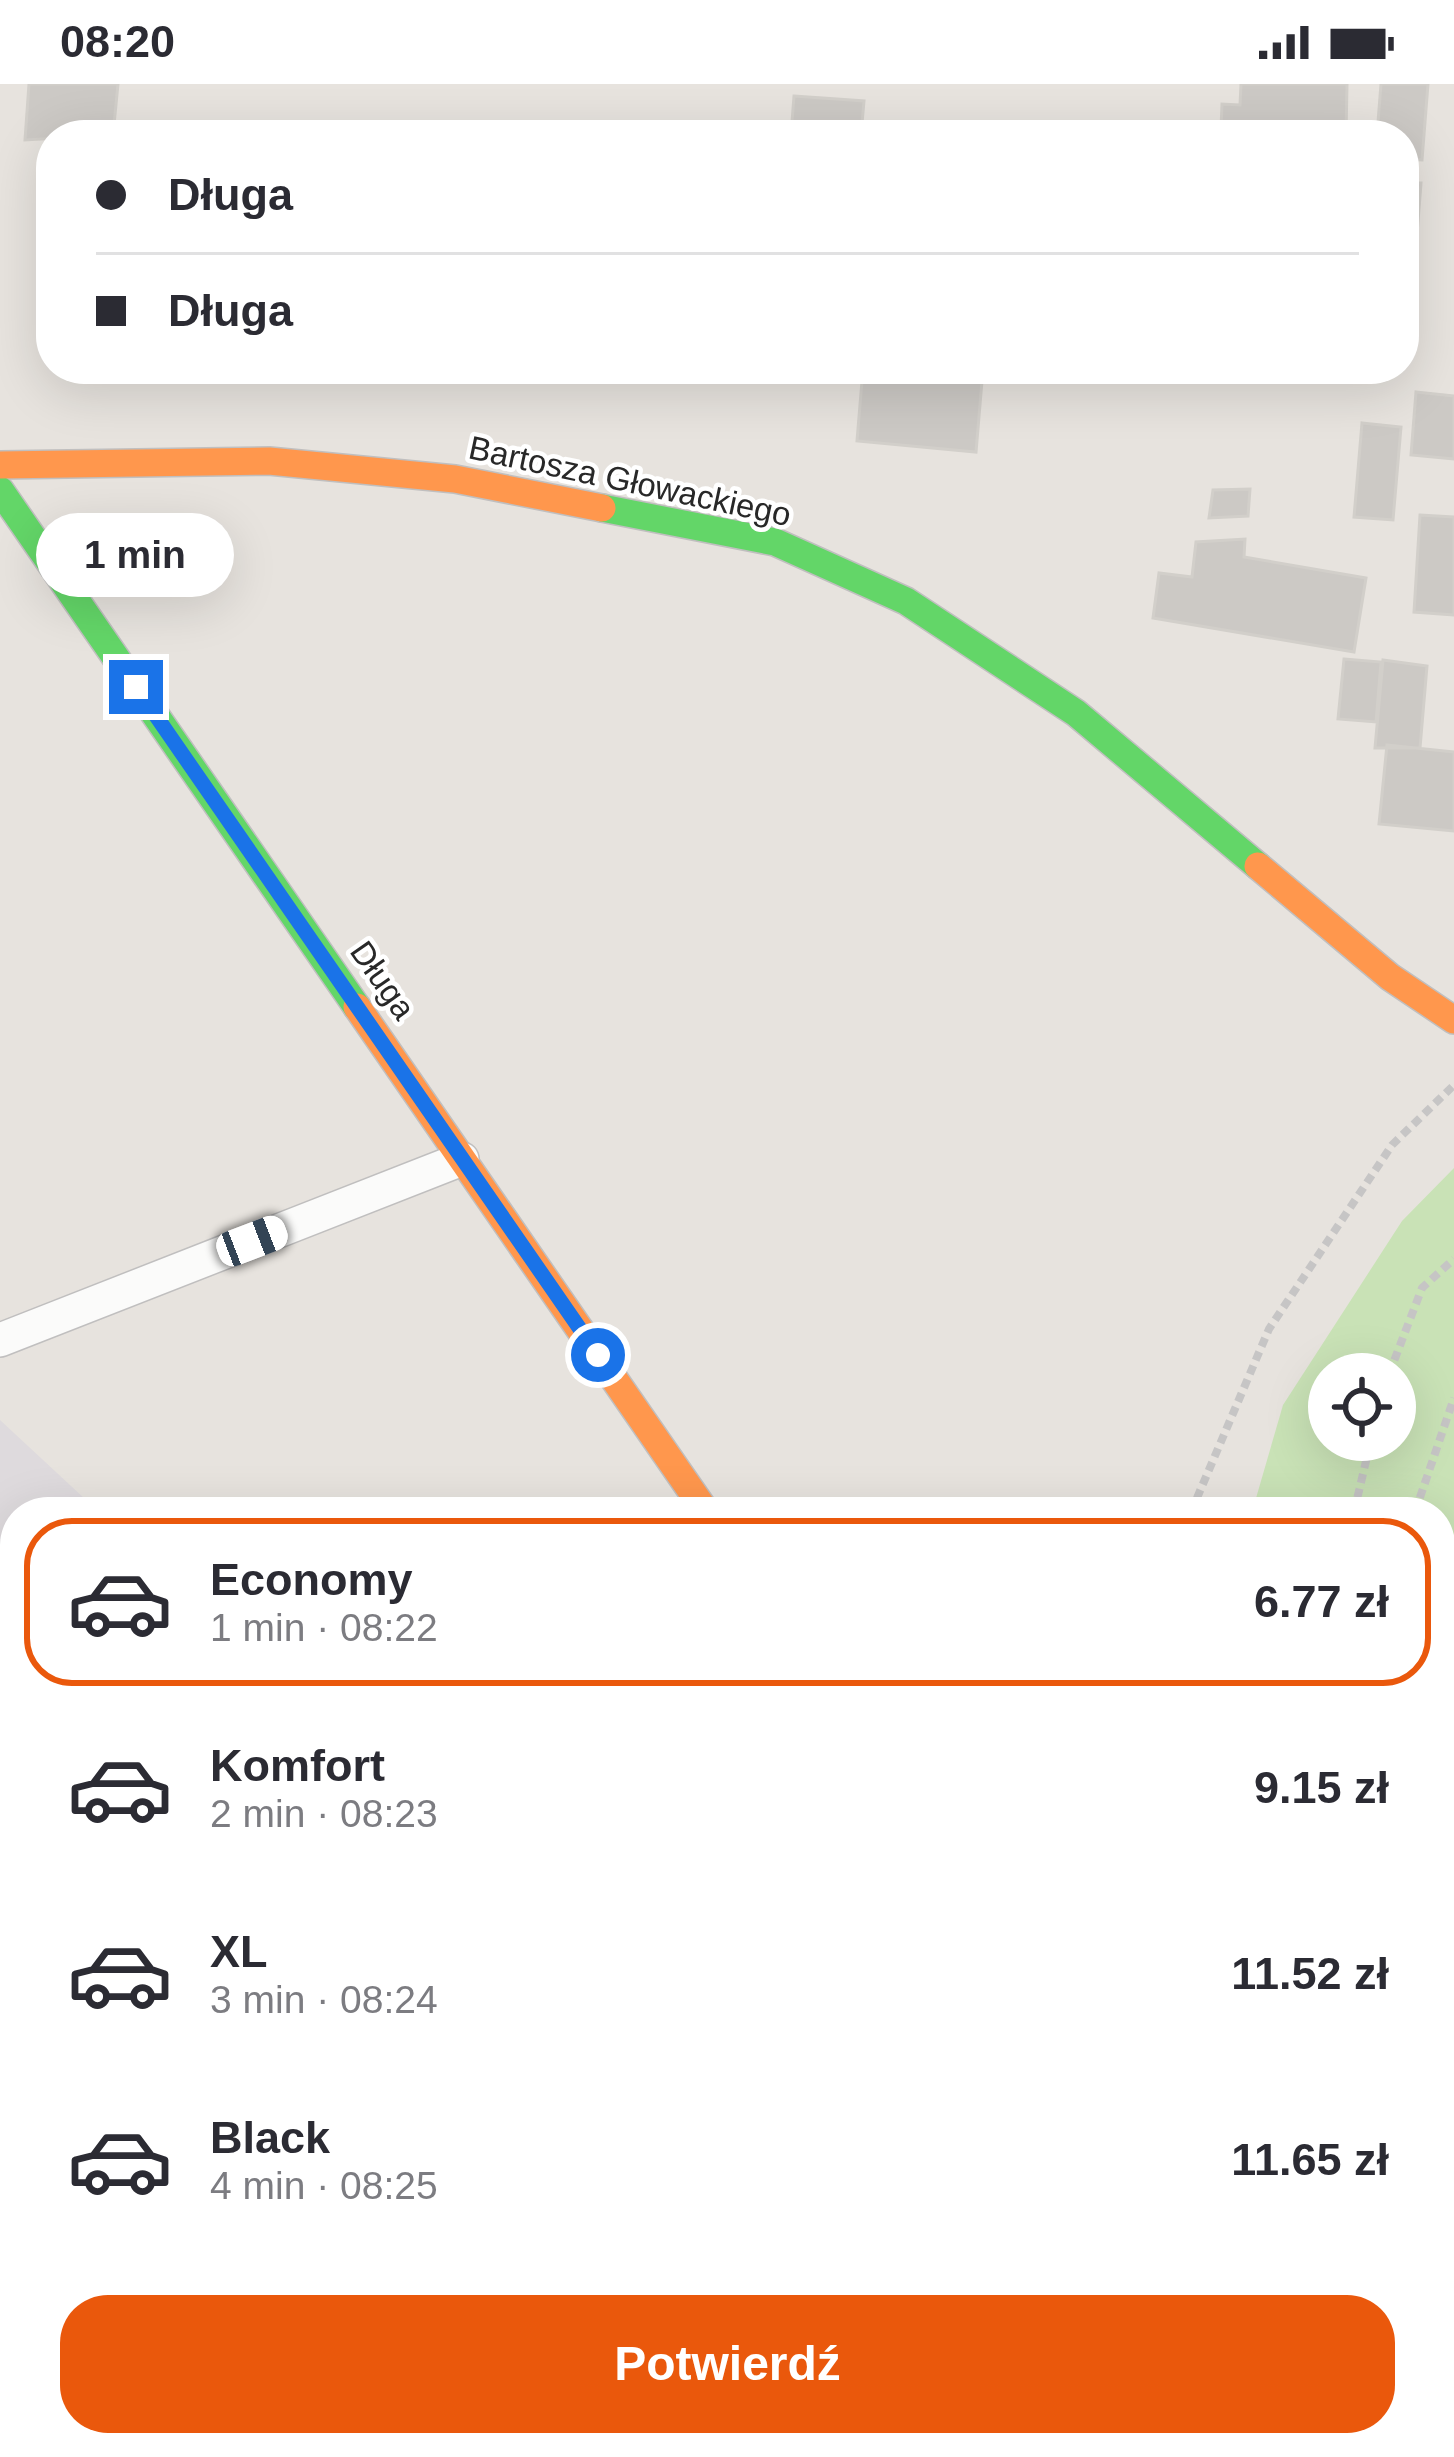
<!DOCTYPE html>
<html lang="pl">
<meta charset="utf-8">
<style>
body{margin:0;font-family:Arial,sans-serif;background:#f2f2f3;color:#2b2b33;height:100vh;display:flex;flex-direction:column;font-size:45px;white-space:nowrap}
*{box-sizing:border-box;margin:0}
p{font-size:39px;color:#7c7c81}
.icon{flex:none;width:66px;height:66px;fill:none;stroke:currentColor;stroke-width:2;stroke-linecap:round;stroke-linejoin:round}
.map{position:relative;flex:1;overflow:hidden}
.drawer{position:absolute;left:0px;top:1413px;width:1455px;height:960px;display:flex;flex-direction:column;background:#fff;border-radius:48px 48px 0 0;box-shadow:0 12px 48px #0002}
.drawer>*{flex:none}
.banner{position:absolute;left:36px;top:36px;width:1383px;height:264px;border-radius:48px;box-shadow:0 12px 48px #0002;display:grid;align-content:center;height:264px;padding:0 60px;background:#fff}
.buttons{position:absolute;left:1308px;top:1269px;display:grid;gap:24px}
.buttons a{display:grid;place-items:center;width:108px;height:108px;border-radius:50%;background:#fff;box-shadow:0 12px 48px #0002;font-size:60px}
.end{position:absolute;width:54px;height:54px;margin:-27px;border:15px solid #1a73e8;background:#fff;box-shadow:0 0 0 6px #fff}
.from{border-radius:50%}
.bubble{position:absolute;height:84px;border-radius:42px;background:#fff;box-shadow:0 12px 48px #0002;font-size:39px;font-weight:700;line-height:84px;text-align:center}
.car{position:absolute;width:36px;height:72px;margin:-36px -18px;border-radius:15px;box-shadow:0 0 9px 3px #0007;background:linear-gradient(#fff 24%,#345 0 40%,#fff 0 76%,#345 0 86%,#fff 0)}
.banner b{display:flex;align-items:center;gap:42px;height:114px;font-size:45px}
.banner b+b{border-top:3px solid #e1e1e2}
.banner i{width:30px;height:30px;background:#2b2b33}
ul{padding:21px 0 0;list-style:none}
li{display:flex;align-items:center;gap:36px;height:168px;margin:0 24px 18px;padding:0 36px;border:6px solid transparent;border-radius:48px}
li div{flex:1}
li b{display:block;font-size:45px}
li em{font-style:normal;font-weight:700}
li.current{border-color:#ea580c}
li>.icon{width:108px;height:108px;stroke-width:1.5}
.primary-button{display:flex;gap:24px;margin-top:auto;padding:24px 60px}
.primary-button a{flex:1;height:138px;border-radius:48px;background:#ea580c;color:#fff;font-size:48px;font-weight:700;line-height:138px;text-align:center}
.status{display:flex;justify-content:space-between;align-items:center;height:84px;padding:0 60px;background:#fff;direction:ltr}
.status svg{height:33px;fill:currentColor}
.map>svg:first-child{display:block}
.industrial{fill:#dedadd}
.green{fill:#c9e2b6;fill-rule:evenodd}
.building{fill:#ccc9c5;stroke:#d2cfca;stroke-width:3}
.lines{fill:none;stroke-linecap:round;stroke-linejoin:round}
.lane-casing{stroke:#c0bfbf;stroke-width:36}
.fast-casing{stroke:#c0bfbf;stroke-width:30}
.slow-casing{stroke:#c0bfbf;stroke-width:30}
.path{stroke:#c6c5c5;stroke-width:8;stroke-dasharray:9 6;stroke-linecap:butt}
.lane{stroke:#fbfbfa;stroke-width:33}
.fast{stroke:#63d668;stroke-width:27}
.slow{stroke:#ff974d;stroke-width:27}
.route{stroke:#1a73e8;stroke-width:15}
.labels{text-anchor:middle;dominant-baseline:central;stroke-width:9;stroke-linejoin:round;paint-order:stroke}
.street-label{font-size:33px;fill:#282828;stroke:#fff}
</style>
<div class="status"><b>08:20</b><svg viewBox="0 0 49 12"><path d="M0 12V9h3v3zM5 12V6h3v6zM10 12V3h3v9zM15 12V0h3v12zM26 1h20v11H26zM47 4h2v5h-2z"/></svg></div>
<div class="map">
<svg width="1454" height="2373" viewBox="0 0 1454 2373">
<rect width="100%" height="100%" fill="#e7e3de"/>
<!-- industrial -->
<path class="industrial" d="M0,1336L99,1428H15V2358H1099L1116,2373H0Z"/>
<!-- green -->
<path class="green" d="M1454,1084V2373H1419L1410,2358H1440V1428H1252L1283,1321L1402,1137ZM1329,1290H1395V1356H1329Z"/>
<!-- building -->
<path class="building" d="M29,0H118L113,51L25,56Z
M1241,0H1347L1346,51H1239L1240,45L1221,44L1222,20L1240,21Z
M1381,0H1428L1422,76L1404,75V51H1377Z
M794,12L864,17L861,51H791Z
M1404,99H1421L1412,214L1404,213Z
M722,285H812L811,297Z
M863,285H983L976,368L857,357Z
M1416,308L1454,312V375L1411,371Z
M1362,339L1401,343L1393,436L1354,433Z
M1250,405L1248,432L1209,434L1213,406Z
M1420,431L1454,433V531L1414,528Z
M1245,455L1244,473L1366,494L1354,568L1153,534L1159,489L1192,493L1196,458Z
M1344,575L1381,578L1376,638L1338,635Z
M1383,576L1427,582L1420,664H1375Z
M1387,661L1454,668V747L1379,740Z"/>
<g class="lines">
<!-- lane casing -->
<g class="lane-casing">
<path id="lane" d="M0,1256L462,1075"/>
</g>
<!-- fast casing -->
<g class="fast-casing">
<path id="fast" d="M0,406L357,923
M602,424L775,458L906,517L1076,629L1258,782
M1349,2358L1359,2373"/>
</g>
<!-- slow casing -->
<g class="slow-casing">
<path id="slow" d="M0,381L269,377L455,395L602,424
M1258,782L1390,893L1454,936
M357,923L706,1428"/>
</g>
<!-- path -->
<path class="path" d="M1389,1290L1422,1204L1454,1175
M1191,1428L1269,1245L1392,1061L1454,1001
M1354,1428L1371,1356
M1415,1428L1454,1314
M1440,1690L1454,1707
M1440,1795L1454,1817
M1440,2041L1454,2061"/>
<!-- lane -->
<use href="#lane" class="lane"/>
<!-- fast -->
<use href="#fast" class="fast"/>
<!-- slow -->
<use href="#slow" class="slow"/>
</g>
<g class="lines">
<!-- route -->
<path class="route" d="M136,603L598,1271"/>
</g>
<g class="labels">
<!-- street labels -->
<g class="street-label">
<text transform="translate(630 397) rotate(12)">Bartosza Głowackiego</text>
<text transform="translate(383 896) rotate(55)">Długa</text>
</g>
</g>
</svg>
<div class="buttons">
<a><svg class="icon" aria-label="locate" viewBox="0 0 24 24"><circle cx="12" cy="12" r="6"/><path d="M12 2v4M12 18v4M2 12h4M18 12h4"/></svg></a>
</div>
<i class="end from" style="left:598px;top:1271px"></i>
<i class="end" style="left:136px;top:603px"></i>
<div class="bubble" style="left:36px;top:429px;width:198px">1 min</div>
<i class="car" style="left:252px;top:1157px;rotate:69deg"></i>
<div class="banner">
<b><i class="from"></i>Długa</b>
<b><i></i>Długa</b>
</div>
<section class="drawer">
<ul>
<li class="current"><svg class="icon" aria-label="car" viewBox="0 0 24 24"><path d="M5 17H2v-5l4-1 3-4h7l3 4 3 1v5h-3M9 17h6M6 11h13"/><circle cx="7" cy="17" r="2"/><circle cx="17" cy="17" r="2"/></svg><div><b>Economy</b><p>1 min · 08:22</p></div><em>6.77 zł</em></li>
<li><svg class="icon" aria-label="car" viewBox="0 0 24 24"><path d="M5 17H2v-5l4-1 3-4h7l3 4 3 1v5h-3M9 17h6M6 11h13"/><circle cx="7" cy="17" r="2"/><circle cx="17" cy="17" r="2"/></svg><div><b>Komfort</b><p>2 min · 08:23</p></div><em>9.15 zł</em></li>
<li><svg class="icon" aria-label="car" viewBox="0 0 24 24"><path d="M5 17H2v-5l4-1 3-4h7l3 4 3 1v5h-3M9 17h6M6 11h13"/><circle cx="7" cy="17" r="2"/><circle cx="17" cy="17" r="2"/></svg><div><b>XL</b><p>3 min · 08:24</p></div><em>11.52 zł</em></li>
<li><svg class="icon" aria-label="car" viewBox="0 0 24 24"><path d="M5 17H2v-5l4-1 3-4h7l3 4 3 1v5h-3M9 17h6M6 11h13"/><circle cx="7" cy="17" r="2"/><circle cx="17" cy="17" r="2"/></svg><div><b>Black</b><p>4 min · 08:25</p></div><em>11.65 zł</em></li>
</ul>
<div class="primary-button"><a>Potwierdź</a></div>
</section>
</div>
